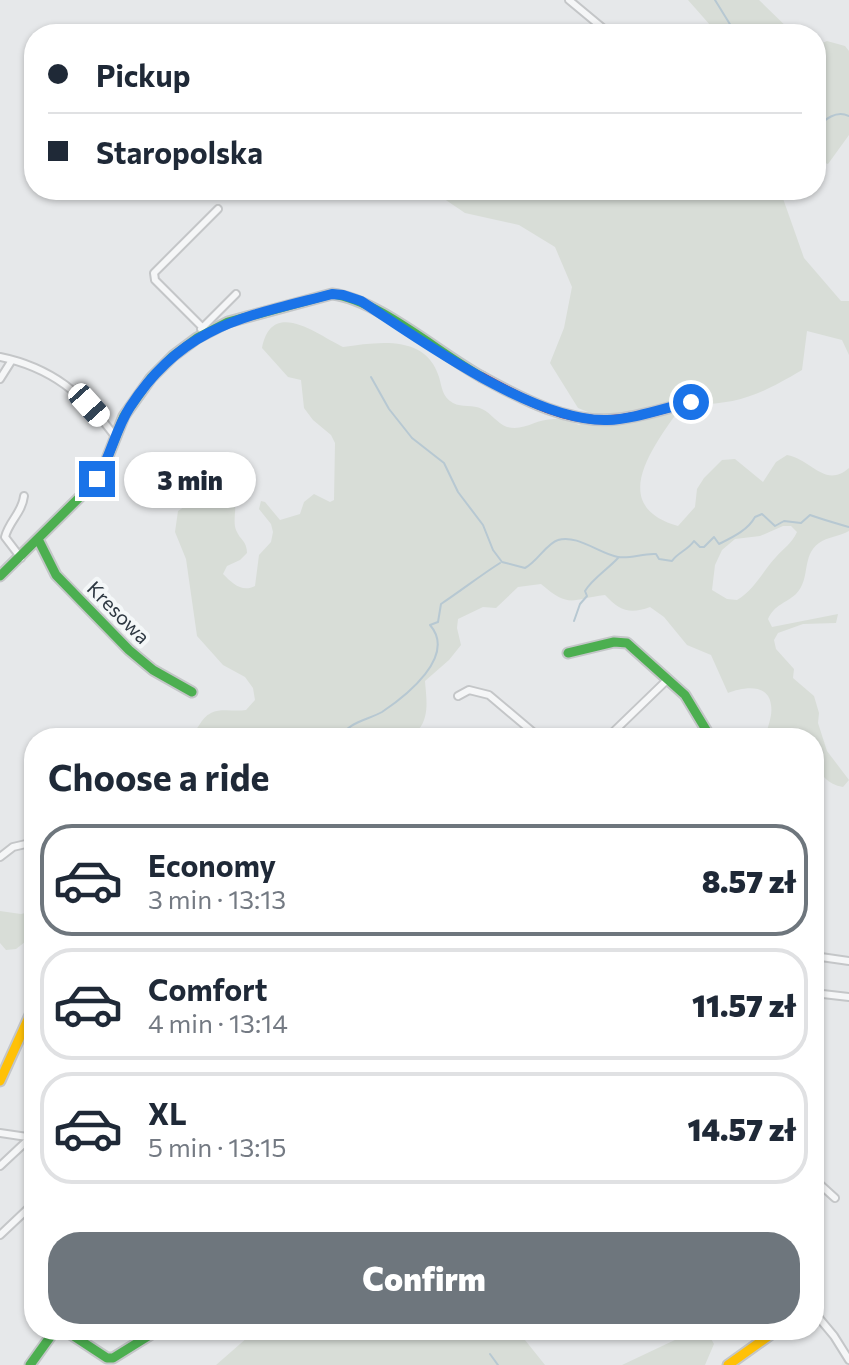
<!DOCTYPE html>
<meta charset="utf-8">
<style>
body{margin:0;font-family:Commissioner,sans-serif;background:#f2f2f3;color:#1f2937;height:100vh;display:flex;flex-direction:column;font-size:30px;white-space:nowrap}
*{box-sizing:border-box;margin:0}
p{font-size:26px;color:#747a83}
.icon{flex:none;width:44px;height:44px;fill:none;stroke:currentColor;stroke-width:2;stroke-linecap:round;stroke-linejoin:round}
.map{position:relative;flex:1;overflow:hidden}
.drawer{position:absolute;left:24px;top:728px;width:800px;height:612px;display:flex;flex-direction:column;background:#fff;border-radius:32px;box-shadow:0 2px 6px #0004}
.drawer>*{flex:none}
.top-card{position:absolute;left:24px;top:24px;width:802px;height:176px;border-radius:32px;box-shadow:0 2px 6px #0004;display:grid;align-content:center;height:176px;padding:0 24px;background:#fff}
.end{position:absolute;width:36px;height:36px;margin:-18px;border:10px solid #1a73e8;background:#fff;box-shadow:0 0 0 4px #fff}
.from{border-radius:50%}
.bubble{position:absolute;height:56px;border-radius:28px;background:#fff;box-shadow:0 2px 6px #0004;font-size:26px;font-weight:800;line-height:56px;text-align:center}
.car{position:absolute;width:24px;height:48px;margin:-24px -12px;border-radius:10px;box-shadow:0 0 6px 2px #0007;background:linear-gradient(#fff 24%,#345 0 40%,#fff 0 76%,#345 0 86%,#fff 0)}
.top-card b{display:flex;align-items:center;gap:28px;height:76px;font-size:30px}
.top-card b+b{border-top:2px solid #e0e1e3}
.top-card i{width:20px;height:20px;background:#1f2937}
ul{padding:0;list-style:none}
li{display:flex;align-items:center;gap:24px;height:112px;margin:0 16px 12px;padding:0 8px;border:4px solid #e0e1e3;border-radius:32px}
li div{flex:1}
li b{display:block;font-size:30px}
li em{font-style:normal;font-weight:800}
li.on{border-color:#6e767d}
li>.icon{width:72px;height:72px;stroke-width:1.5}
h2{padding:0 24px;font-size:36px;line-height:96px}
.action{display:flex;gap:16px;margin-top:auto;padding:16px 24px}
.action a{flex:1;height:92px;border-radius:32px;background:#6e767d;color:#fff;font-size:32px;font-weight:800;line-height:92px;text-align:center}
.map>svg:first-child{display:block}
.green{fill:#d8ddd7;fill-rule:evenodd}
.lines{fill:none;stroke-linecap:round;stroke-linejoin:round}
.stream{stroke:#b7c8d2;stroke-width:2}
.street-casing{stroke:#c4c6c8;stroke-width:10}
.fast-casing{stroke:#c4c6c8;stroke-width:13}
.slow-casing{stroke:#c4c6c8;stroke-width:13}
.jam-casing{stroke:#c4c6c8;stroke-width:13}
.street{stroke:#f5f6f7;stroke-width:6}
.fast{stroke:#4caf50;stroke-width:9}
.slow{stroke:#ffc107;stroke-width:9}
.jam{stroke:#c62828;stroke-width:9}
.route{stroke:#1a73e8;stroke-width:10}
.labels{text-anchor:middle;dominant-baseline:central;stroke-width:8;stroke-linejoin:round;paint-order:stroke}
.street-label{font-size:20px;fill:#2e3842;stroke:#f4f7f8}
</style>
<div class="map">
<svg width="849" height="1365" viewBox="0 0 849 1365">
<rect width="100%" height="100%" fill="#e6e8ea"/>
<!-- green -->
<path class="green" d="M688,0H759L794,34H718Z
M827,41L845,46L849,51V135L828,164L816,160V46Z
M435,190H780L804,258L841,301H849V355L842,340L807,331L802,370C758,396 736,406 683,404C657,442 604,505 678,526L695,507L697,489L704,478L722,460L735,459L763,482L776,462L787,455C811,459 825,489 849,468V531C840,536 827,537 819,543C801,556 811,579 796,594C785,604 775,604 768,619L772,627L838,614L836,623L803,624L778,633L774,640L776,649L794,669L793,678L814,696L819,713L818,723L827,751L849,780L843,787C818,783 814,760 814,738H765C767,728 773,716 771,705C769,683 743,687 728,693L711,655L687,645L664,617L650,607C629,615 619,610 605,595C571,599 570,609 541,584L518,587L496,608L483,607L458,619L457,628L461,645L449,660L425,681C426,696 430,715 419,729C416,733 411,735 408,738H188C198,732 200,718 211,713C221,708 235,712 246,710L255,700L253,688L245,677L223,665L197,636L186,559L175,532L178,511L196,499L197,495L188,486L194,479C212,476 232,483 235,503C236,511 233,523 236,530C240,540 247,541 247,553L240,560L227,566L223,574C232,583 242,593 255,586L259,555L271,542L273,532L271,524L259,509L261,501L265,502L280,520L300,514L304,502L314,494L330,502L334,500L335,443L331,435L313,420L304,408L301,380L288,377L262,348C272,297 319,336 343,347C378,342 426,334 439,377C442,387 442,397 453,403C462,408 473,404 482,409C491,413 498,424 507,427C531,433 541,408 579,425L593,414L578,408L550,363L564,328L572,287L555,247L519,225L465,213L434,192ZM783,526H791L797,532C792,543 783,549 776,557C762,572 755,589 737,600L727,599L712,590L715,565L722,550L735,539L760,536Z
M0,911L21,914L34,911V935L16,949L6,950L0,943Z
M256,1330H527L521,1335L545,1365H216Z
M696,1330H706L714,1344L705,1365H622Z"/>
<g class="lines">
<!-- stream -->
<path class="stream" d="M715,0L736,34
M816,129C825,119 836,110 849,116
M371,377L389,409L412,438L444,463L458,492L483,525L493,550L502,562L525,568C537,562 547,543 558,540C577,534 600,554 618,557C631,559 643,553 656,554L659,559L672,561C677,553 688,550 694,541L700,547H704L714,537L719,544C733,537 748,530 755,517L762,514L775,526L784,521L801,523L810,515C824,520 835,523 849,527
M574,621L580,604L587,596L585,591C592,579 608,569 618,558
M341,738C347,722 368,720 382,712C406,696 457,656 430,625L438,622L441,604C462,590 481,575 500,563
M490,1354L498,1365"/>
<!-- street casing -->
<g class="street-casing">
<path id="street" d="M569,0L610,34
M202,327L155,280L154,273L218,209
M201,329L236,294
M0,357C50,367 85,395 114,435
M0,379L12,360
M21,558L5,537C9,521 22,513 24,496
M458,696L469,690L489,695L540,738
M607,738L667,680
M0,857L13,847L30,843
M814,956L849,961
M814,993L849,997
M0,1133L34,1138
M0,1166L30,1138
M814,1179L835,1198
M0,1235L34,1203
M814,1312L834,1336L849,1360"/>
</g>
<!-- fast casing -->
<g class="fast-casing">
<path id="fast" d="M39,541L56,575L129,650L153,670L192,692
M0,576L93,484L105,464L124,416L151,378L173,356L197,338L228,322L332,294C377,299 440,354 482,377
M568,653L614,642L627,643L685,695L711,738
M30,1365L53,1333H69L107,1358H113L158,1330"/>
</g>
<!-- slow casing -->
<g class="slow-casing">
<path id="slow" d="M0,1081L34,1006
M728,1365L777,1330"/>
</g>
<!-- jam casing -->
<g class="jam-casing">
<path id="jam" d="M482,377C522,399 570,425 618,419C643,416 667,408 691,402"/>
</g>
<!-- street -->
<use href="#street" class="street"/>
<!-- fast -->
<use href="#fast" class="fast"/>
<!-- slow -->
<use href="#slow" class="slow"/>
<!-- jam -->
<use href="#jam" class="jam"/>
</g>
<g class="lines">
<!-- route -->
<path class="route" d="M97,479C111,456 115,430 130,407C183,325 244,317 332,294L343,295L361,301C422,341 534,422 607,420C635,419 664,408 691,402"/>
</g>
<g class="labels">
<!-- street labels -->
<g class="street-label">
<text transform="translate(119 612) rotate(45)">Kresowa</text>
</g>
</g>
</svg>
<i class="end from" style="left:691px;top:402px"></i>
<i class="end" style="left:97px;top:479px"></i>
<div class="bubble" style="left:124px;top:452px;width:132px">3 min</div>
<i class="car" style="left:89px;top:405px;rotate:138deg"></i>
<div class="top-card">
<b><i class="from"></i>Pickup</b>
<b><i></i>Staropolska</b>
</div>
<section class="drawer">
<h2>Choose a ride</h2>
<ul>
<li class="on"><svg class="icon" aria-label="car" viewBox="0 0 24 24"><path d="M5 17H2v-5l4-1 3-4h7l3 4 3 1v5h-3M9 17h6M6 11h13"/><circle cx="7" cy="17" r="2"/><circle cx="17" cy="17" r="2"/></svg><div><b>Economy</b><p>3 min · 13:13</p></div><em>8.57 zł</em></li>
<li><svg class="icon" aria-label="car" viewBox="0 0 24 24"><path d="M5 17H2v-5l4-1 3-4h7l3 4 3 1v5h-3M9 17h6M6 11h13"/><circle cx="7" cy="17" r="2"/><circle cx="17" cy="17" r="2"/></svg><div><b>Comfort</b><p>4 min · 13:14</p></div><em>11.57 zł</em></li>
<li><svg class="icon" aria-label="car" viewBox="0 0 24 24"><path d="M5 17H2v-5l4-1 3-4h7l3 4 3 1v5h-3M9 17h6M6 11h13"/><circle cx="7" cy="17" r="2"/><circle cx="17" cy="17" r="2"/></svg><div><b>XL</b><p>5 min · 13:15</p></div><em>14.57 zł</em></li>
</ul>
<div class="action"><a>Confirm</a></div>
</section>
</div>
